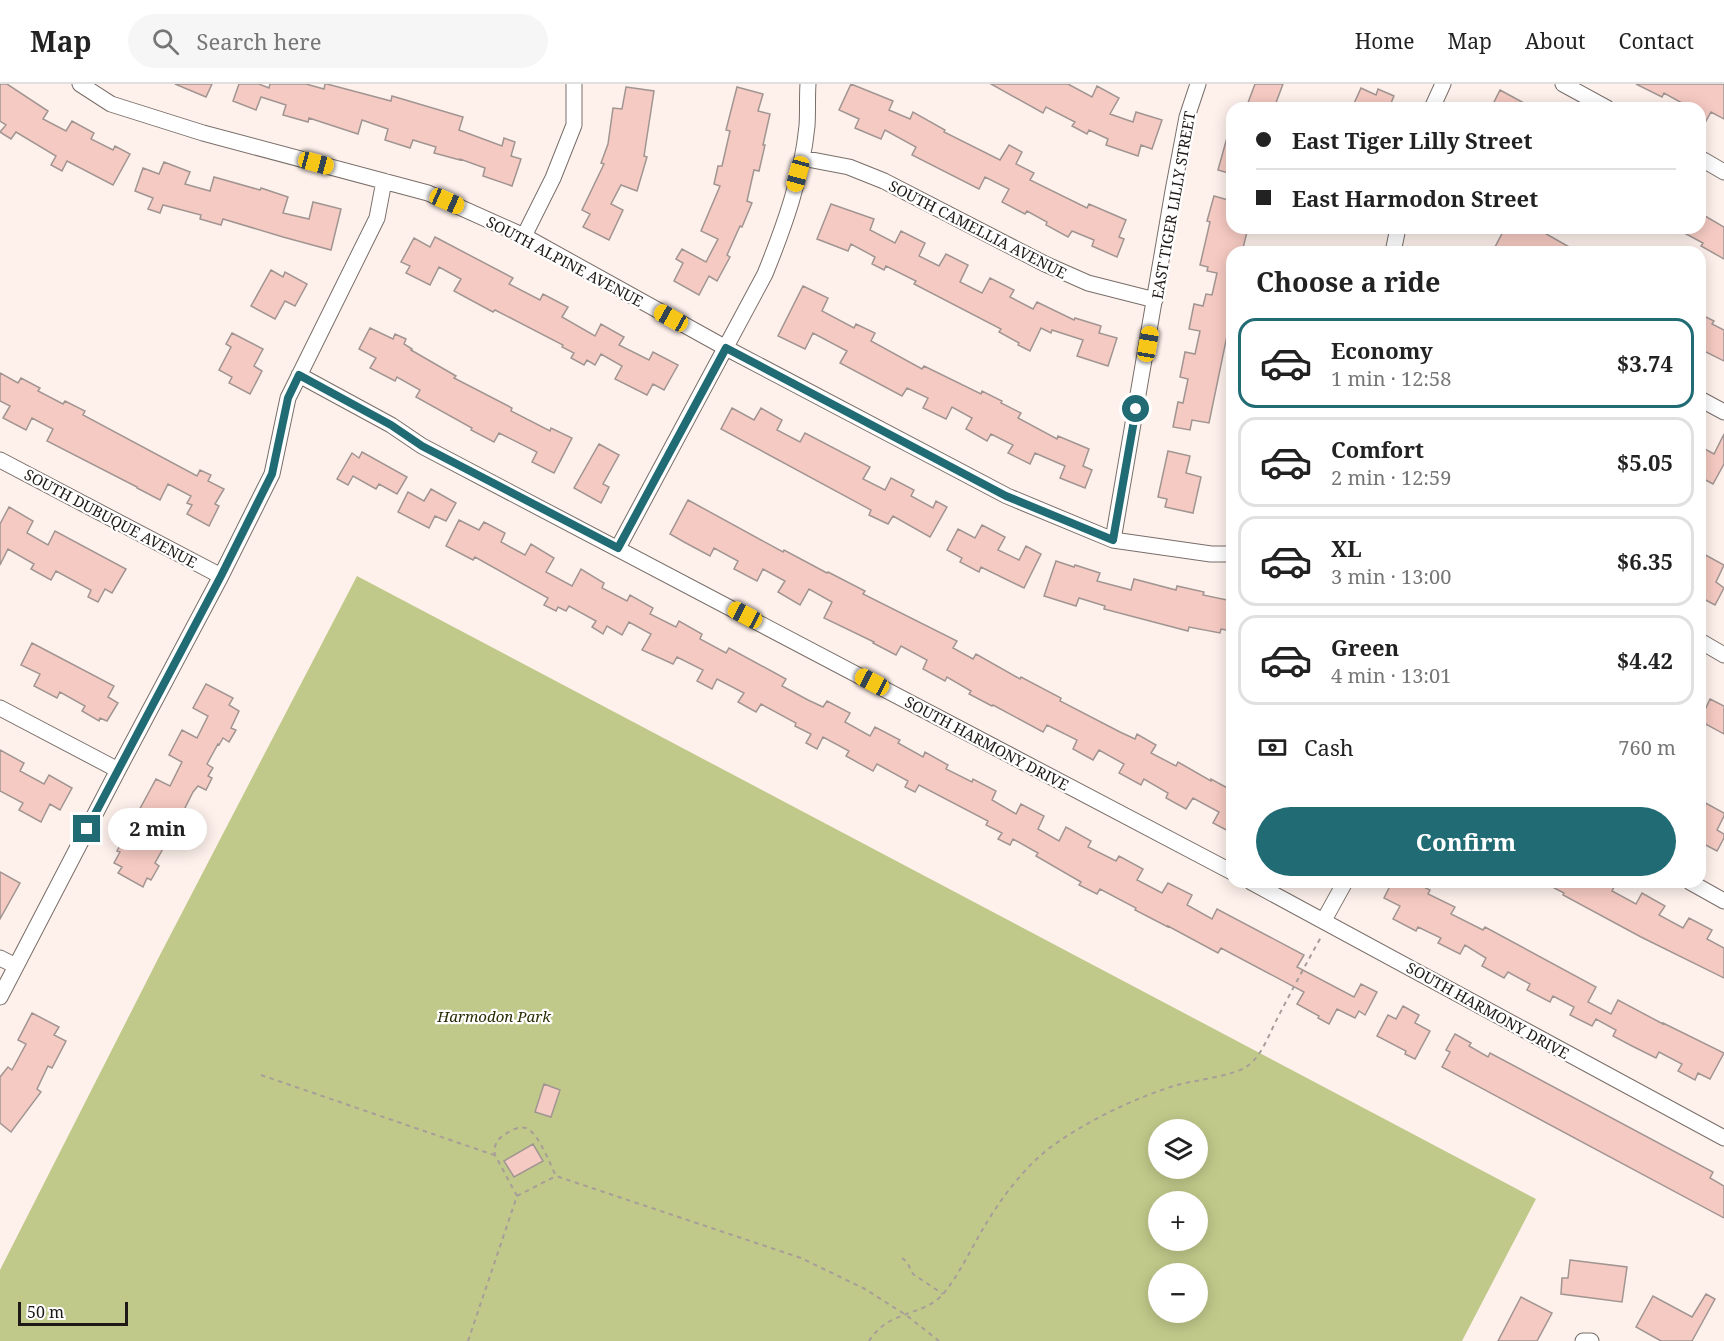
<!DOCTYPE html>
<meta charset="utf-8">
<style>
body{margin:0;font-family:"Noto Serif",serif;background:#f6f6f6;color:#222;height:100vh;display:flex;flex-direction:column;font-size:22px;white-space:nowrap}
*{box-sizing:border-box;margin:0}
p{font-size:20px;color:#767676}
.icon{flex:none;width:33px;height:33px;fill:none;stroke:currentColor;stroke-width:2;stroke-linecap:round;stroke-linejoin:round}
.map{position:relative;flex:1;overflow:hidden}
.sheet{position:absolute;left:1226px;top:162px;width:480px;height:642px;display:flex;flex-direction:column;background:#fff;border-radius:18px;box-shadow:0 3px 15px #0003}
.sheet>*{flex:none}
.guide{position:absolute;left:1226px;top:18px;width:480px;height:132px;border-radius:18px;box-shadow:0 3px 15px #0003;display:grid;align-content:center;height:132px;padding:0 30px;background:#fff}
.buttons{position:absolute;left:1148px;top:1035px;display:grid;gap:12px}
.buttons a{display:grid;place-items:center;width:60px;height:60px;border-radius:50%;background:#fff;box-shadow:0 3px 15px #0003;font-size:30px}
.scale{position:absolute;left:18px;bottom:15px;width:110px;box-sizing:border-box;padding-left:6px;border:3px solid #1e1917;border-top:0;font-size:16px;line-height:21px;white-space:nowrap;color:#1e1917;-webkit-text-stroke:4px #fff;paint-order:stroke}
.end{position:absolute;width:27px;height:27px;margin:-14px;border:8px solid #216b74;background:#fff;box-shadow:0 0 0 3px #fff}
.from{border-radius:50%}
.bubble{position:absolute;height:42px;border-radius:21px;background:#fff;box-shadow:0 3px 15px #0003;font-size:20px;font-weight:700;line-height:42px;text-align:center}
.car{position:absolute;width:18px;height:36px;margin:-18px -9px;border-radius:8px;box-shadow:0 0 4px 2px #0007;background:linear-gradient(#f5c518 24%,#345 0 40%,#f5c518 0 76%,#345 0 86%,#f5c518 0)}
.guide b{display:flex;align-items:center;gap:21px;height:57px;font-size:22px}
.guide b+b{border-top:2px solid #e0e0e0}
.guide i{width:15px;height:15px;background:#222}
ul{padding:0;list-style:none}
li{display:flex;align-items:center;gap:18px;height:90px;margin:0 12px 9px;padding:0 18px;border:3px solid #e0e0e0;border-radius:18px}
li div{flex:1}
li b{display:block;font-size:22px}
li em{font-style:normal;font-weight:700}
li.selected{border-color:#216b74}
li>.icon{width:54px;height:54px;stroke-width:1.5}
h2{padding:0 30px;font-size:27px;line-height:72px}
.pay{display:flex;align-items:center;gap:15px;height:66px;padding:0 30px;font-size:22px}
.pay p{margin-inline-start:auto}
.cta{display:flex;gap:12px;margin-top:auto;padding:12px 30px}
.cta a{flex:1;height:69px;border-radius:36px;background:#216b74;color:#fff;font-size:24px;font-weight:700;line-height:69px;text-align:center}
header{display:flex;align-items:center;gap:36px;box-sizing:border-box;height:84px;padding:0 30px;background:#fff;border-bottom:2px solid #e0e0e0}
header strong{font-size:28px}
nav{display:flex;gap:33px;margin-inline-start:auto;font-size:21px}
.search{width:420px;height:54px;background:#f6f6f6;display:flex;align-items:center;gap:15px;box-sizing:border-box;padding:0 21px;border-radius:33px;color:#767676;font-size:22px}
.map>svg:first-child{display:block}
.green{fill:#c1c98a;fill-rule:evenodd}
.building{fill:#f5cac2;stroke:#a19592;stroke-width:1.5}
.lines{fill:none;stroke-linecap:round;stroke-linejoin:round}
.street-casing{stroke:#796e69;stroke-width:17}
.path{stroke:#a79d99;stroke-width:2;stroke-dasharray:4.5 4.5;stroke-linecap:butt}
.street{stroke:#fff;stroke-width:15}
.route{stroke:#216b74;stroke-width:8}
.labels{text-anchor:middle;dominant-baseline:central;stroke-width:4.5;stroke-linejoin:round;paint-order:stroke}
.street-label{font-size:15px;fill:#1e1917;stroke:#fff}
.park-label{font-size:15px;font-style:italic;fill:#292c01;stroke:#fff}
</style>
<header>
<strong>Map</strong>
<div class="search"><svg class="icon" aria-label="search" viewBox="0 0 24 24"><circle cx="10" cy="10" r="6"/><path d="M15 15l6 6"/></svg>Search here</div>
<nav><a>Home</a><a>Map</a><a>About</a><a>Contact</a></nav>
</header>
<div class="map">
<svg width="1724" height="1257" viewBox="0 0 1724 1257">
<rect width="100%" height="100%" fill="#fef1ec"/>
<!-- green -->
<path class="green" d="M357,492L1536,1115L1462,1257H0V1186L161,869ZM1158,1046H1197V1084H1158ZM1158,1118H1197V1156H1158ZM1158,1190H1197V1228H1158Z"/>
<!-- building -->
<path class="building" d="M0,0H7L48,27L43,35L66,47L72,37L94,49L91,55L113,66L115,62L130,70L113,101L67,77L62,87L51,81L56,72L16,48L11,55L0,48L6,41L0,37Z
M175,0H212L206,13Z
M239,0H259L269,4L270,0H306L324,5L325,0H327L391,17L392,12L463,33L459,46L502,62L504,54L515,58L511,72L521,75L512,102L483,92L485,84L460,75V76L434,69L436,63L413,56L410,64L385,56L388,45L362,36L358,50L309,34L308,38L283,31L286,21L261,13L256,26L233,17Z
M851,0L893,17L889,26L910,35L913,28L945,46L944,48L1000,76L1009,61L1022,68L1016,80L1034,89L1030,96L1087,124L1089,120L1126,136L1119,153L1124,155L1117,173L1092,162L1094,156L1072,147L1068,153L1046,141L1047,138L1027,127L1025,130L1002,118L1009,105L985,93L979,105L912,71L916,63L885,46L881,55L855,44L859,35L839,26Z
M991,0H1068L1092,13L1097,2L1119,14L1110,30L1133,38L1136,28L1162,36L1152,65L1141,61L1138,72L1106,61L1108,55L1089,46L1087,50L1072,42L1075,38L1046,23L1043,29Z
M1255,0H1283L1274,24H1246Z
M1636,0H1724V35L1711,28L1700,48V24H1682L1684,20L1664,9L1662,13Z
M626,3L654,7L644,72L647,73L637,107L621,101L611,120L623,126L609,156L583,143L590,130L582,126L604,80L601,79L608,60L613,24L622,25Z
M737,3L763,10L758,27L770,30L763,61H765L759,87L754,86L747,117L752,119L742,143L740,142L727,171L730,173L717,197L709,192L699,211L674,197L683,179L676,175L682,165L706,178L718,155L701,147L720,102L714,100L718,82H722L730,47L726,46Z
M1361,4L1376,11L1378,5L1394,12L1389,24H1352Z
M1500,6L1533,24H1491Z
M1228,50L1232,51V90L1218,86Z
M164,78L190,88L185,100L210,107L214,93L260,106L261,104L288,113L283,129L309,135L313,118L341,125L331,166L283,153L223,135L221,141L200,135L201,131L163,121L160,129L148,125L153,114L135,107L143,84L159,90Z
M1214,112L1232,117V144H1248L1242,168H1232V243L1229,242L1209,339L1192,336L1190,346L1173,343L1178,318L1183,319L1188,295L1180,293L1185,268L1195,270L1200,247L1189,245L1194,220L1203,222L1206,210L1212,211L1217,189L1207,187L1208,183L1200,181L1210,138L1207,137Z
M831,120L874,135L870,146L895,159L901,147L925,159L919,172L939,182L946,170L968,181L960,198L982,209L990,194L1014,206L1010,213L1033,225L1037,218L1074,236L1075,234L1101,242L1099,249L1117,254L1108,282L1077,272L1083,256L1052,246L1051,249L1041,244L1030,267L1018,261L1019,259L999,248L1001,245L914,200L916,197L886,182L884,186L872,180L875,173L851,160L848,167L817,155Z
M1700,129L1724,143V175L1701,162L1703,159L1675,144H1700Z
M1505,144H1536L1578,168H1537L1528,163L1525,168H1504L1495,163Z
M435,153L513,194L509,200L540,216L543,210L568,223L562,233L595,252L601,240L624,253L619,261L649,276L653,268L678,281L664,306L653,300L647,311L615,295L622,282L601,270L595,281L587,276L584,281L571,274L574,269L562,263L563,261L495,226L493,228L454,207L461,195L439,183L430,201L406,189L410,182L401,178L414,154L430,163Z
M271,186L283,193L285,188L307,200L295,222L285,217L275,235L251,222Z
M803,202L828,214L822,227L854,244L856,240L875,249L871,257L922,285L924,282L981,310L982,307L1002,317L1001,319L1021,329L1018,334L1057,355L1058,352L1089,365L1083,382L1092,386L1085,404L1060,394L1065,382L1035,369L1030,380L1008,369L1013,361L991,350L987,357L966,345L972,334L952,323L946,335L923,324L928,314L907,304L902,312L840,279L847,267L813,249L805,265L778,252Z
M1700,230L1714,237L1712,240L1724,246V277L1700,265Z
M370,244L393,255L395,250L406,255L404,260L412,265L411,266L456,292L454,294L512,324L511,327L550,347L551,344L572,354L554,389L532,378L537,368L499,349L494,358L471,346L472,344L416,313L420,306L397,293L395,297L370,284L376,274L359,265Z
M232,249L263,265L254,282L262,287L250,310L229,299L232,293L219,286L231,263L226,260Z
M0,289L18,299L21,294L40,304L38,307L63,320L65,317L85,327L83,331L197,392L200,386L211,391L208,397L224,405L215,420L219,422L209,442L187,430L192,421L187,419L191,412L168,400L160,416L137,404V403L47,357L53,345L32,334L26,346L3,334L10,322L0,317Z
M732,324L754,336L761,324L782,336L777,346L800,358L805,349L870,383L863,395L885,406L891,394L914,406L911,412L933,424L936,417L947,423L930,453L893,432L888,440L869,431L871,426L721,345Z
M1724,350V380L1713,400L1700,393V370L1703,364L1714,370Z
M599,360L619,371L603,400L609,403L601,419L574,404Z
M1168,367L1190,372L1186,389L1201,393L1193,429L1165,423L1167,415L1158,413Z
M362,368L407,393L397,410L379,400L376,405L353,392L348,401L337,395L352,369L359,374Z
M431,405L456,419L446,437L435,432L429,444L398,428L408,408L424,417Z
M688,416L783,468L784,466L827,489L828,488L865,507L863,510L957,557L953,564L973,575L976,570L1020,595L1021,593L1061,614L1060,617L1120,648L1135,655L1137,650L1156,661L1151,669L1176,682L1178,678L1211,697V695L1231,706L1232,705V749L1213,739L1219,728L1193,714L1186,725L1166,714L1168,709L1144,695L1141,701L1119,689L1124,680L1099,666L1093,676L1073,665L1077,656L1047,641L1043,648L993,621L992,622L969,610L971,607L947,593L945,597L923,585L927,576L901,562L896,571L873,559L874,558L824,534L832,518L809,505L800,521L778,508L785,497L763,485L757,497L734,485L738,477L714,464L710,472L684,458L670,450Z
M9,423L33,437L27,449L48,461L55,447L126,485L112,509L105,505L98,518L88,513L91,506L56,487L51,496L31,485L34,480L8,465L0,481V440Z
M459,436L479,446L484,438L505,449L501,458L525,471L531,460L554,474L546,488L572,502L581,485L604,499L602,504L627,517L630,511L653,524L650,530L676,543L679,537L702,550L700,555L726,569L729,564L786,595L782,602L808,616L823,623L827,617L850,629L845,638L870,652L875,643L900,656L898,659L923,673L925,668L948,681L946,685L972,698L973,695L996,707L992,716L1016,730L1021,720L1044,732L1038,745L1059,757L1066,743L1091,757L1088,763L1116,777L1119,772L1143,785L1137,796L1162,809L1168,799L1192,811L1187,821L1212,835L1217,825L1304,871L1297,883L1354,913L1361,900L1377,908L1365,931L1359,927L1355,934L1337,925L1329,940L1318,934L1319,932L1297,920L1304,908L1221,864L1218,869L1168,842V843L1135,826L1136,824L1100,805L1097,810L1079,801L1081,798L1036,772L1038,769L1013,755L1010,761L998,755L1002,749L986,741L988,737L919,701L915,708L905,703L908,697L877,680L873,687L846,672L849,667L823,653L817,665L806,659L811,650L795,642L796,639L761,620L756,628L738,618L744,609L717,595L712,605L697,597L703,586L677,573L673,580L642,566L651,550L629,538L622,551L607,542L603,550L592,543L596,537L569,522L566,527L558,523L556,527L544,521L548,514L475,473L473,476L446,462Z
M982,441L1005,453L998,466L1019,476L1026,462L1041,470L1024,504L981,483L979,488L960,478L962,474L947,466L958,445L975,454Z
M1700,468L1724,481L1716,498L1724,504L1715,521L1700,513Z
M1056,477L1074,483L1075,481L1100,489L1097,497L1131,506L1134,495L1176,506L1177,502L1204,508L1203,511L1232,517V547L1221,545L1220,549L1189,543L1188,547L1104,525L1105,522L1079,514L1076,522L1044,512Z
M32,559L114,602L108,613L118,619L107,637L100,634L99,637L82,627L85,622L60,608L57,614L34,602L40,590L21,581Z
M206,600L233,614L229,621L239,627L231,644L236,646L229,658L223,654L219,661L218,660L207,680L213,684L208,692L212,694L206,706L198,702L193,708L181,732L185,734L178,747L174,745L155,779L159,782L151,796L147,794L143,803L118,789L122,783L114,779L120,768L117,767L156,695L170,702L182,678L169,671L182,646L197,654L208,632L193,624Z
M1710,615L1724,622V650L1700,637Z
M0,666L24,679L20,687L44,700L49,691L72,704L60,726L50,720L41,738L19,726L23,719L0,707Z
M1700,716L1724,729V732L1717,746L1724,750V754L1717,767L1700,758Z
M0,788L20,799L0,835Z
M1392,798H1414L1430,806L1428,810L1455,823L1451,830L1483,846L1485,843L1596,903L1588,918L1611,930L1618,916L1663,940V939L1724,969L1710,995L1698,989L1695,996L1678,987L1682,980L1659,968L1656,974L1632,962L1613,952L1616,946L1596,935L1592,942L1570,931L1574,923L1553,912L1550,918L1527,906L1530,900L1508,888L1504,894L1482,882L1486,874L1465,861L1460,870L1438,859L1441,854L1418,843L1416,847L1393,835L1400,822L1384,814Z
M1543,798H1617L1612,807L1636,820L1642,809L1665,822L1659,831L1683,844L1689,834L1712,846L1707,855L1724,864V894L1641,853L1563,811L1564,809Z
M1403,922L1419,931L1415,939L1430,947L1415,975L1405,970L1406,967L1377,952L1388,931L1396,935Z
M32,929L59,943L54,951L66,957L52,984L48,982L37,1005L41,1008L11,1048L0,1039V993L8,983L12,986L26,960L18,956Z
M1455,950L1471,959L1469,962L1488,973L1490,969L1713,1088L1710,1094L1724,1102V1134L1442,983L1450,968L1446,966Z
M544,1000L560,1006L551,1033L535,1028Z
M533,1060L543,1077L514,1093L504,1077Z
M1570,1176L1627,1183L1622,1218L1561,1210L1562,1194H1568Z
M1706,1210L1715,1215L1692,1257H1661L1636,1243L1653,1212L1692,1233Z
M1521,1213L1552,1229L1537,1257H1498Z"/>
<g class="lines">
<!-- street casing -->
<g class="street-casing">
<path id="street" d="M80,0L111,20L203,49L428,109L524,152L726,264L1007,412L1113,456L1211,470H1232
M1563,0L1607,24
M1432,24L1443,0
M802,74L849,83L884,97L1045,180L1088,199L1155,216
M1700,74L1724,88
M524,152L553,94L574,41V0
M1393,168L1398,144
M299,291L391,341L422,362L1232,788
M1700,315L1724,328
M0,376L221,492
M1113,456L1173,107L1187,33L1198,0
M618,464L765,190C784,143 802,93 807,42C808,28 807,14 808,0
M1700,557L1724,571
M0,624L118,686
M1251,798L1724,1054
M1690,798L1724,817
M1324,836L1345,798
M0,874L16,882
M0,913L118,686L221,492L272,390L288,314L377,134L384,97
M1583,1257H1591"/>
</g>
<!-- path -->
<path class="path" d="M261,991L494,1071
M517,1112L495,1071C493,1063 497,1055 504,1051C510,1047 518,1042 526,1044C538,1048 550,1080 556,1092L801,1174L865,1205L906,1231L939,1257
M902,1174L907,1178L913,1190L943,1210
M468,1257L517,1112L556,1092
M869,1257C873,1251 878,1245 884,1241C903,1227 928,1228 944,1209C960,1189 971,1165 984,1143C1000,1116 1022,1086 1047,1066C1082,1039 1134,1014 1177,1001C1195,996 1237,992 1250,980C1263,969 1270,948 1278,933C1292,906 1306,880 1321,853"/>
<!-- street -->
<use href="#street" class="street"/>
</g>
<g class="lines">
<!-- route -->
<path class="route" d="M87,745L221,492L272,390L288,314L299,291L391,341L422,362L618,464L726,264L1006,412L1113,456L1136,325"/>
</g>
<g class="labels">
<!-- street labels -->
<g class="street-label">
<text transform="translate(1173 121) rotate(-80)">EAST TIGER LILLY STREET</text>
<text transform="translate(978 145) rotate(27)">SOUTH CAMELLIA AVENUE</text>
<text transform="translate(565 177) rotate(28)">SOUTH ALPINE AVENUE</text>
<text transform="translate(111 434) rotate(28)">SOUTH DUBUQUE AVENUE</text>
<text transform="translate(987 659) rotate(28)">SOUTH HARMONY DRIVE</text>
<text transform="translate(1488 926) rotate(29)">SOUTH HARMONY DRIVE</text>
</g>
<!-- park labels -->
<g class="park-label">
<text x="494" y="932">Harmodon Park</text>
</g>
</g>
</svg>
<div class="buttons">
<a><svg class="icon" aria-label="layers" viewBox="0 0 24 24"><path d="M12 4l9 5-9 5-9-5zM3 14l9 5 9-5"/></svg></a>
<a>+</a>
<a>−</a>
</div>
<div class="scale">50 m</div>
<i class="end from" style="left:1136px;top:325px"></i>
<i class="end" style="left:87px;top:745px"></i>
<div class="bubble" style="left:108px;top:724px;width:99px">2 min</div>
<i class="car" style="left:316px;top:79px;rotate:105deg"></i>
<i class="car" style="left:798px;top:90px;rotate:195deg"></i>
<i class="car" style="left:447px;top:117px;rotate:114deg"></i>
<i class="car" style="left:671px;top:234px;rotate:299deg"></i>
<i class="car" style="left:1148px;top:260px;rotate:10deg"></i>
<i class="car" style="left:745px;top:531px;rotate:298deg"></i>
<i class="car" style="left:872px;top:598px;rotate:298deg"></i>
<div class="guide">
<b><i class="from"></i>East Tiger Lilly Street</b>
<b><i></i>East Harmodon Street</b>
</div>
<section class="sheet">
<h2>Choose a ride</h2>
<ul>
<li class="selected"><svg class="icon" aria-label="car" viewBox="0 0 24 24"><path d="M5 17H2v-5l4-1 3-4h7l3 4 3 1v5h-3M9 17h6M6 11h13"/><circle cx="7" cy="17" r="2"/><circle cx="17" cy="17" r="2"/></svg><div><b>Economy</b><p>1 min · 12:58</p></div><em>$3.74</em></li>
<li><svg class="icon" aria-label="car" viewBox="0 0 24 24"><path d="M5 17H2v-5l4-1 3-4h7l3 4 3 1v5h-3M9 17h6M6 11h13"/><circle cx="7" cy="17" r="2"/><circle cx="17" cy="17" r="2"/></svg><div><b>Comfort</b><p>2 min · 12:59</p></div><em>$5.05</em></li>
<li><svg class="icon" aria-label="car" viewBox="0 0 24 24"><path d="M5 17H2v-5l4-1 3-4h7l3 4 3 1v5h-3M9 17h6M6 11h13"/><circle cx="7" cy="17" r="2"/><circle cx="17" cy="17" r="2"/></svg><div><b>XL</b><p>3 min · 13:00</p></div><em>$6.35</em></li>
<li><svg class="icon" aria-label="car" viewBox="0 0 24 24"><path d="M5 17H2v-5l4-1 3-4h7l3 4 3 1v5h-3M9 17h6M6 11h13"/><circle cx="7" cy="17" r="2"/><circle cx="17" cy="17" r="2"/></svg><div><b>Green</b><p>4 min · 13:01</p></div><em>$4.42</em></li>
</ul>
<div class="pay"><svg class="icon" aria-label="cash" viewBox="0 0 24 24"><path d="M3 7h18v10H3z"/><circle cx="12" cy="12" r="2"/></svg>Cash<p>760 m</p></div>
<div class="cta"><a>Confirm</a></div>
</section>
</div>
